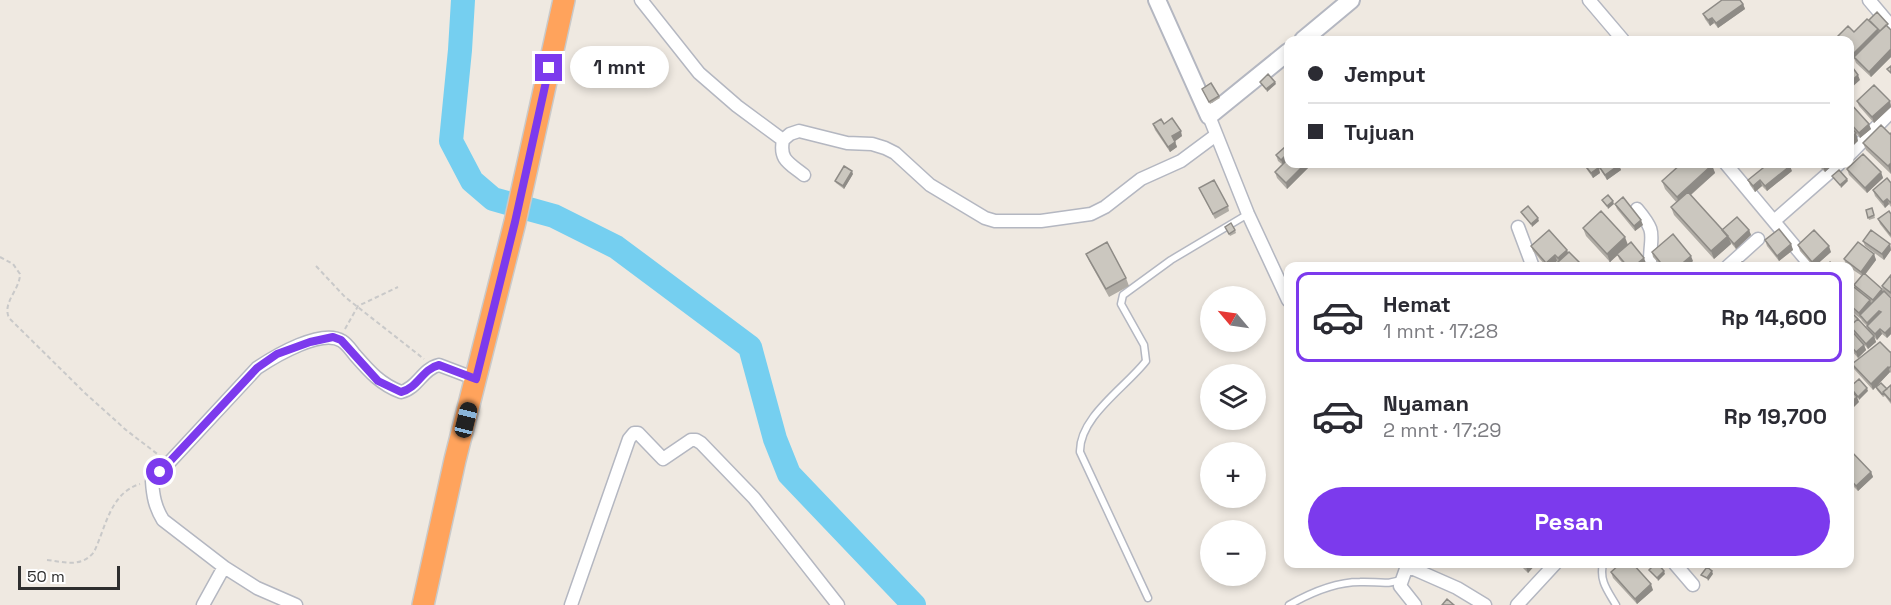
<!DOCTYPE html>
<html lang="id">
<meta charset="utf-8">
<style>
body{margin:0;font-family:"Space Grotesk",sans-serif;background:#f7f7f7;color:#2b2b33;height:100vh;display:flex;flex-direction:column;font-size:22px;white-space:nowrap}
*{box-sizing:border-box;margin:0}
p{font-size:20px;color:#7c7c81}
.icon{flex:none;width:33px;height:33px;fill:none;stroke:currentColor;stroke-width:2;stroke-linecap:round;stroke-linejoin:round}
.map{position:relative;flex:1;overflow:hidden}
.side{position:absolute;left:1284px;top:262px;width:570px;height:306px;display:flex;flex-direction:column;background:#fff;border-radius:12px;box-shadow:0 3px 9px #0003}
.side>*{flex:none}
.hud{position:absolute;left:1284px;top:36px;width:570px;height:132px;border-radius:12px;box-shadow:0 3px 9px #0003;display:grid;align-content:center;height:132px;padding:0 24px;background:#fff}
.needle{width:39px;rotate:299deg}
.buttons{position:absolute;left:1200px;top:286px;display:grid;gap:12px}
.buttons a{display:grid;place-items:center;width:66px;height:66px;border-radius:50%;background:#fff;box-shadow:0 3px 9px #0003;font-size:30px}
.scale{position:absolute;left:18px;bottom:15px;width:102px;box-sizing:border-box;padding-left:6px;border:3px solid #2e2e2e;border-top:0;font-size:16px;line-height:21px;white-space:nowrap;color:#2e2e2e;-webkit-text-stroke:4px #fff;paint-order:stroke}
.end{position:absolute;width:27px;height:27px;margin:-14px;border:8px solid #7c3aed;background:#fff;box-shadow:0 0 0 3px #fff}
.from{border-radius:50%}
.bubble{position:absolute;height:42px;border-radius:21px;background:#fff;box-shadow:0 3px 9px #0003;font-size:20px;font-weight:800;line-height:42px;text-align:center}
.car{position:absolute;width:18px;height:36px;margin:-18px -9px;border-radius:8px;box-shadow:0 0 4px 2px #0007;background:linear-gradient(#222 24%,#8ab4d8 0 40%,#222 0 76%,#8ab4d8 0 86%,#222 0)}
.hud b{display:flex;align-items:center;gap:21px;height:57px;font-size:22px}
.hud b+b{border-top:2px solid #e1e1e2}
.hud i{width:15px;height:15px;background:#2b2b33}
ul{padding:10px 0 0;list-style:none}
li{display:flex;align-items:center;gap:18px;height:90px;margin:0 12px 9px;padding:0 12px;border:3px solid transparent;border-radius:12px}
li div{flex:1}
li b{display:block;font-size:22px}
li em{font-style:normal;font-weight:800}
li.active{border-color:#7c3aed}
li>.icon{width:54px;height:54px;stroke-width:1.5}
.primary-button{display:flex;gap:12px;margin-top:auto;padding:12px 24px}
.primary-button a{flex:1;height:69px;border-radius:36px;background:#7c3aed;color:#fff;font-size:24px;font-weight:800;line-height:69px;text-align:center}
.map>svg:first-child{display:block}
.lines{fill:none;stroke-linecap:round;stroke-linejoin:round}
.river{stroke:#75cff0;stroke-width:24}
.lane-casing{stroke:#b4b7c1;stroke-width:9}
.street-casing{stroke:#b4b7c1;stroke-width:15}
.secondary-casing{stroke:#b4b7c1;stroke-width:20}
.highway-casing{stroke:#c9c9c9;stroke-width:24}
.path{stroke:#c9c9c9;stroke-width:2;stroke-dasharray:4.5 3;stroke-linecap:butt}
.lane{stroke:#fff;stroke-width:6}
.street{stroke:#fff;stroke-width:12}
.secondary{stroke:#fff;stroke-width:16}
.highway{stroke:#ffa35c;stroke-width:21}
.wall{fill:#afaba4;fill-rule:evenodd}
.shaded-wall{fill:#8e8b86}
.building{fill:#cbc7bf;stroke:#8e8b86;stroke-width:1.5}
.route{stroke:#7c3aed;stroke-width:8}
</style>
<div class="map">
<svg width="1891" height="605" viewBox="0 0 1891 605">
<rect width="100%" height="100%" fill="#efe9e1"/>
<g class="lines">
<!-- river -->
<path class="river" d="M463,0L460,50L451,141L472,181L493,199L554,216L616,247L750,347L775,439L789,474L914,605"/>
<!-- lane casing -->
<g class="lane-casing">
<path id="lane" d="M1603,564C1599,581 1608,591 1616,605
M1148,598L1080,452C1079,417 1126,387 1146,361L1144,345L1121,304L1123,295L1171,260L1248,214
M1289,605C1310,593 1336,582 1360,582C1375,581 1389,586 1402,579"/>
</g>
<!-- street casing -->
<g class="street-casing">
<path id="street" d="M641,0L699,73L737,106L783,140C779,160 789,163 804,175
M1589,0L1623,40
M1869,0L1891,26
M1209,116L1248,214L1288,300
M783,140L790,134L799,131L847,143L872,144L885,148L895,153L930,185L985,218L995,221H1041L1091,214L1105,207L1141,179L1181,161L1216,135
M1850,154L1891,112
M1726,164L1812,267
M1637,209C1658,234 1650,233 1650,263L1652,267
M1774,221L1839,164
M1518,227L1533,267
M1727,267L1758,239
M1406,564L1407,566L1457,588L1485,605
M1675,564L1693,585
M1407,566L1400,586L1415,605
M224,567L257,588L296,605
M203,605L224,567L163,520C155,507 153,496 152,481L257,368C275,356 322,328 342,341C347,344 351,350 355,355C369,371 380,384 401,392C418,388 422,369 439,365L476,379
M571,605L629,439L634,433H638L663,459L691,440H696L701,443L754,498L838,605
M1517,605L1555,564"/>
</g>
<!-- secondary casing -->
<g class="secondary-casing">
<path id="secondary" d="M1157,0L1209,116L1288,52
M1303,40L1351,0"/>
</g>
<!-- highway casing -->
<g class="highway-casing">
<path id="highway" d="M423,605L455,460L515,222L564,0"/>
</g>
<!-- path -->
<path class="path" d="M0,257L13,264L20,274C20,290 2,302 9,318L86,394L126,430L160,456
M316,266L345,297L424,359
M345,329L358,306L398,287
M47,560C65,562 81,568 94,552C106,527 110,493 140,484"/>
<!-- lane -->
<use href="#lane" class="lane"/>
<!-- street -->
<use href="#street" class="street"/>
<!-- secondary -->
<use href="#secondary" class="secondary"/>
<!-- highway -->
<use href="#highway" class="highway"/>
</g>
<!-- wall -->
<path class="wall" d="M1743,4L1745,9L1718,28L1714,23L1710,26L1705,19L1703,14Z
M1869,21L1889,27L1891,30V57L1871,77L1856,63L1854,58L1850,53V40H1838L1837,37L1854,32Z
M1202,89L1219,96L1220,98L1210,104Z
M1857,101H1890L1891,107L1874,123L1859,106Z
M1850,103L1871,129L1860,138L1856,133L1858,141L1850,126Z
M1153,124H1164L1182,136L1175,141L1177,147L1170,152L1155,130Z
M1891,133V174L1866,150L1863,143Z
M1285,147L1309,167L1287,189L1277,178L1275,172L1283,165L1278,161L1276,155Z
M1583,164H1618L1621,170L1607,180L1600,169L1599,170L1600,173L1593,178Z
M1678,164H1711L1715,173L1691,195L1722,230H1749L1751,235L1736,249L1731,243V244L1714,259L1674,215L1671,207L1677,203L1665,189L1662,181L1679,165Z
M1820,164H1834L1825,172L1821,168Z
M1847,169L1881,172L1883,178L1867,193L1849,175Z
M1792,171L1767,191L1762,186L1755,192L1750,185L1748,180Z
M853,174L844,189L836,183L835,181Z
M1891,183V207L1889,204L1885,208L1875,196L1873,190Z
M1199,188L1228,206L1229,211L1215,219Z
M1615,204L1643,225L1635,231L1617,209Z
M1872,208L1875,218L1869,220L1866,210Z
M1891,214V238L1880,224L1878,219Z
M1583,228L1628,245L1646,263L1641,267H1626L1619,259L1618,255L1610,262L1586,236Z
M1226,229L1235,230L1236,233L1230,236Z
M1765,240L1791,244L1793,250L1779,261L1767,246Z
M1863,241L1890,244L1891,250L1884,260L1865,246Z
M1798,245L1831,252L1814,267L1800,251Z
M1531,246L1567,250L1568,253L1584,267H1560L1557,261L1552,265H1545L1533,251Z
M1652,252L1693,261L1686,267H1662L1653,257Z
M1086,254L1126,278L1129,286L1109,297L1089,261Z
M1874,254L1876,260L1865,275L1883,291L1882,286L1891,275V297L1886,292L1891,298V334L1887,338L1882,334L1877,340L1874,337L1876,342L1868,349L1850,328V285L1855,288L1854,285L1862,276L1846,265L1844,259ZM1851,311L1861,319L1862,321L1867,326L1868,330L1852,313Z
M1850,329L1864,345L1866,350L1858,358L1851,350L1853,355L1850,358Z
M1890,352H1891V373L1890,372L1873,390L1854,369L1852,364Z
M1891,385V404L1885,396L1883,397L1877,390L1876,387L1887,389Z
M1850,450L1871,472L1873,477L1858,491L1850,483Z
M1519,564H1536L1528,573Z
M1611,572L1653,590L1637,604L1613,578Z"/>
<!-- shaded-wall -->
<path class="shaded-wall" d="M1743,4L1745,9L1718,28L1716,23Z
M1712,18L1714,23L1710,26L1708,20Z
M1878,29L1880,35L1855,59L1853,54Z
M1891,49V57L1871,77L1869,72Z
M1858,75L1860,80L1850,89V82Z
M1275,82L1276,84L1267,92L1266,89Z
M1890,101L1891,107L1874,123L1872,117Z
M1869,124L1871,129L1860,138L1859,133Z
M1181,131L1182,136L1174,142L1172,136Z
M1856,133L1858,141L1850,149V138Z
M1175,142L1177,147L1170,152L1168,147Z
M1285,156L1287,161L1283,165L1281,160Z
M1891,163V174L1888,166Z
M1305,164H1307L1309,167L1287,189L1286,183Z
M1598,164H1607L1598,165L1600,173L1593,178L1591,173Z
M1822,164H1834L1825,172Z
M1619,165L1621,170L1607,180L1605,175Z
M1712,165L1715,173L1679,205L1677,197Z
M1790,166L1792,171L1767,191L1765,186Z
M852,171L853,174L844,189L843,186Z
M1881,172L1883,178L1867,193L1865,188Z
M1847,179L1848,181L1841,188L1840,185Z
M1760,180L1762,186L1755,192L1753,186Z
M1887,199L1889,204L1885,208L1883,202Z
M1613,201L1614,204L1608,209L1607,206Z
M1538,218L1539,221L1532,227L1531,224Z
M1641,220L1643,225L1635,231L1634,226Z
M1749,230L1751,235L1736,249L1734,244Z
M1728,236L1731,244L1714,259L1711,251Z
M1625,237L1628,245L1610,262L1607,254Z
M1791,244L1793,250L1779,261L1777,256Z
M1890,244L1891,250L1884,260L1882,254Z
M1829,246L1831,252L1814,267L1812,262Z
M1567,250L1569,256L1560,264L1558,258Z
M1874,254L1876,260L1863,277L1861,272Z
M1555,255L1557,261L1550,267H1547L1546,263Z
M1691,256L1693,261L1686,267H1678Z
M1644,258L1646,263L1641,267H1633Z
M1882,289L1884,294L1875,306L1873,300Z
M1870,300L1872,306L1860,315L1861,319L1859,313Z
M1879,311L1881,316L1869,328L1867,323Z
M1891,327V334L1887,338L1885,333Z
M1880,329L1882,334L1877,340L1875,334Z
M1874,336L1876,342L1868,349L1866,344Z
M1864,345L1866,350L1858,358L1856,352Z
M1851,350L1853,355L1850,358V351Z
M1888,367L1890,372L1873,390L1871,384Z
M1867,388L1868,391L1859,400L1858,397Z
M1857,397L1859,402L1850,411V403Z
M1871,472L1873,477L1858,491L1856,486Z
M1529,564H1536L1528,573L1526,567Z
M1664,571L1665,574L1658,581L1657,578Z
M1712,571L1713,574L1708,581L1707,578Z
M1651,584L1653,590L1637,604L1635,599Z"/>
<!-- building -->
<path class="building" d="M1722,0H1740L1743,4L1716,23L1712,18L1708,20L1703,14Z
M1877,12L1888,24L1880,31L1869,20Z
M1867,19L1878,29L1853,54L1850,50V40H1840L1837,37L1848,26L1854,32Z
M1886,25L1891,30V49L1869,72L1854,57Z
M1850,64L1858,75L1850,82Z
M1891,66V73L1887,69Z
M1268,74L1275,82L1266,89L1260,82Z
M1211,83L1219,96L1209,102L1202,89Z
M1874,85L1890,101L1872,117L1857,101Z
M1850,103L1869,124L1859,133L1850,123Z
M1172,118L1181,131L1172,136L1175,142L1168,147L1153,124L1161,119L1164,124Z
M1881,125L1890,134L1891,133V163L1888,166L1863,143Z
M1852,129L1856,133L1850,138V131Z
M1285,147L1288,149V159L1285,156L1281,160L1276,155Z
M1863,154L1881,172L1865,188L1847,169Z
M1288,159V164H1305L1286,183L1275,172Z
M1584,164H1598L1596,165L1598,168L1591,173Z
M1600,164H1618L1619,165L1605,175L1598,165Z
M1681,164H1711L1712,165L1677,197L1662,181Z
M1768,164H1788L1790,166L1765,186L1760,180L1753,186L1748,180Z
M844,166L852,171L843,186L835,181Z
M1839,170L1847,179L1840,185L1832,176Z
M1887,178L1891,183V203L1887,199L1883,202L1873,190Z
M1214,180L1228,206L1213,214L1199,188Z
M1688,192L1728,236L1711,251L1671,207Z
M1608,195L1613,201L1607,206L1602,200Z
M1623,197L1641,220L1634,226L1615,204Z
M1528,206L1538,218L1531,224L1521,212Z
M1872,208L1874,215L1868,218L1866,210Z
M1601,211L1625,237L1607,254L1583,228Z
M1889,211L1891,214V235L1878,219Z
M1737,217L1749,230L1734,244L1722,230Z
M1231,223L1235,230L1229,234L1225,227Z
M1779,229L1791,244L1777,256L1765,240Z
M1549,230L1567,250L1558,258L1555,255L1546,263L1531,246Z
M1814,230L1829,246L1812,262L1798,245Z
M1871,230L1890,244L1882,254L1863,241Z
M1673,234L1691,256L1678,267H1664L1652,252Z
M1107,242L1126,278L1106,289L1086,254Z
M1631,242L1644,258L1633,267H1628L1617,254Z
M1858,242L1874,254L1861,272L1844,259Z
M1569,252L1584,267H1563L1558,262Z
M1550,262L1554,267H1543Z
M1610,262L1615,267H1604Z
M1742,262L1747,267H1737Z
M1830,262L1834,267H1825Z
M1783,263L1788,267H1779Z
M1864,273L1882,289L1873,300L1854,285Z
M1891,275V293L1882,286Z
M1850,284L1870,300L1859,313L1850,305Z
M1884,291L1891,298V327L1885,333L1880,329L1875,334L1867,326L1881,312L1879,311L1867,323L1860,315Z
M1852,313L1858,319L1850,326L1851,327L1850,326V316Z
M1858,319L1874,336L1866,344L1850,326Z
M1850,329L1864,345L1856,352L1850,345Z
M1880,342L1890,352H1891V366L1889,368L1888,367L1871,384L1852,364Z
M1859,379L1867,388L1858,397L1850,387Z
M1881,383L1887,389L1883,392L1884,393L1882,394L1876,387Z
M1891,385V401L1883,392Z
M1850,389L1857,397L1850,403Z
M1850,450L1871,472L1856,486L1850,479Z
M1522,564H1529L1526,567Z
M1620,564H1633L1651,584L1635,599L1611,572Z
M1655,564H1658L1664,571L1657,578L1649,570Z
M1707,567L1712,571L1707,578L1701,575Z
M1447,599L1454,605H1442Z"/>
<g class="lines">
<!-- route -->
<path class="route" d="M160,472L257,368L277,354L310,342L333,337L341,340L378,381L401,392C418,388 422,369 439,365L476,379L515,222L549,68"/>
</g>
</svg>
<div class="buttons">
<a><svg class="needle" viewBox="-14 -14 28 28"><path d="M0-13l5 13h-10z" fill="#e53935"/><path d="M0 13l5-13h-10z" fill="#7c7c81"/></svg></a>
<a><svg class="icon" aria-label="layers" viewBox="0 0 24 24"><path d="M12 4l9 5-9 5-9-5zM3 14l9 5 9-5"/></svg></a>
<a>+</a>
<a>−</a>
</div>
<div class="scale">50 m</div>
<i class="end from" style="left:160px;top:472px"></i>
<i class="end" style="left:549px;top:68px"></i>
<div class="bubble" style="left:570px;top:46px;width:99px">1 mnt</div>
<i class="car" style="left:466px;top:420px;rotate:14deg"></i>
<div class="hud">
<b><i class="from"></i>Jemput</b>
<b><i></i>Tujuan</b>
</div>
<section class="side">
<ul>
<li class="active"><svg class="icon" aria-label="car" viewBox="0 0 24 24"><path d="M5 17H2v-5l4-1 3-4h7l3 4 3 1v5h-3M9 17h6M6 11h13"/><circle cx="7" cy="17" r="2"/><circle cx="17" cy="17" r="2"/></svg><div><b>Hemat</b><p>1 mnt · 17:28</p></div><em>Rp 14,600</em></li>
<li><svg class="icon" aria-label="car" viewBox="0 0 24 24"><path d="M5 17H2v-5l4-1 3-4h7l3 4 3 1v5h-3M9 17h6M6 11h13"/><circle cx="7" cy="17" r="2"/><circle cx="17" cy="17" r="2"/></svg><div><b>Nyaman</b><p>2 mnt · 17:29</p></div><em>Rp 19,700</em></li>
</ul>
<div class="primary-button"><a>Pesan</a></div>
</section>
</div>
